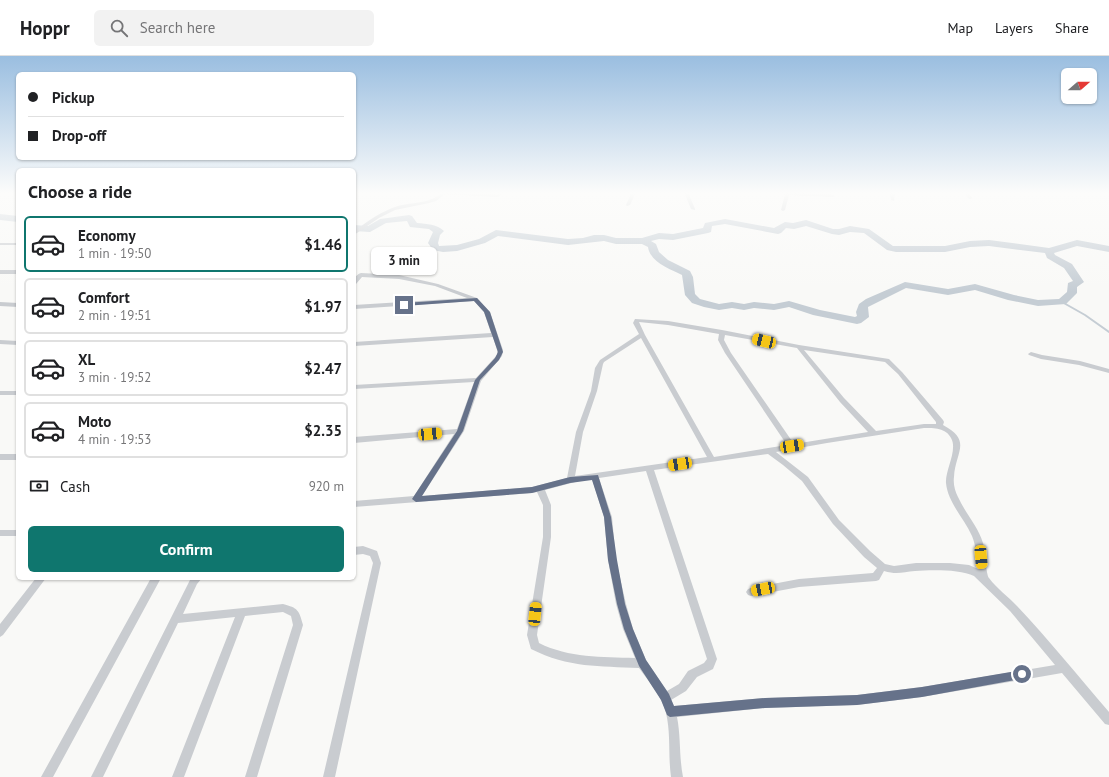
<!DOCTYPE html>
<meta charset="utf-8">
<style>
body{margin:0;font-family:"PT Sans",sans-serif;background:#f2f2f2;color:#202124;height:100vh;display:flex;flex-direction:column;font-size:15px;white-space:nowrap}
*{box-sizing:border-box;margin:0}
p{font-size:13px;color:#757577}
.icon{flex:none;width:22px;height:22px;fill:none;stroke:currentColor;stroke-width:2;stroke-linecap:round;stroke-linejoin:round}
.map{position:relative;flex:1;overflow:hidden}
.side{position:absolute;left:16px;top:112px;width:340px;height:412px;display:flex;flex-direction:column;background:#fff;border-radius:6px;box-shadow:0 1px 3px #0004}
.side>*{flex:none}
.banner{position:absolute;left:16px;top:16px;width:340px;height:88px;border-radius:6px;box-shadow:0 1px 3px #0004;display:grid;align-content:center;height:88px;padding:0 12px;background:#fff}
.needle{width:26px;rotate:70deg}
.fabs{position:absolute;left:1061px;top:12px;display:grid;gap:8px}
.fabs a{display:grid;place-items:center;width:36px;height:36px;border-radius:6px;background:#fff;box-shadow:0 1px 3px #0004;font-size:20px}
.end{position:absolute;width:18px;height:18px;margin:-9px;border:5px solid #66728a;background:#fff;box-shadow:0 0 0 2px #fff}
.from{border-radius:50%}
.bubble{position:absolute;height:28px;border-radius:6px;background:#fff;box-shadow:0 1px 3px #0004;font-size:13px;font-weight:600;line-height:28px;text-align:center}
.car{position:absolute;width:12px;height:24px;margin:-12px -6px;border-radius:5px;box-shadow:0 0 3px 1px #0007;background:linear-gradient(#f5c518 24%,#345 0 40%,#f5c518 0 76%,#345 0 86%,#f5c518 0)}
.banner b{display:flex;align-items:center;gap:14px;height:38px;font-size:15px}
.banner b+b{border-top:1px solid #e0e0e0}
.banner i{width:10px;height:10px;background:#202124}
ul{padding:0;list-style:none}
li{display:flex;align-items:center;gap:12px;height:56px;margin:0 8px 6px;padding:0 4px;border:2px solid #e0e0e0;border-radius:6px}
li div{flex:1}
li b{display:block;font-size:15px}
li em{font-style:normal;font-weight:600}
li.on{border-color:#0f766e}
li>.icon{width:36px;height:36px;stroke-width:1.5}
h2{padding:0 12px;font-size:18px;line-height:48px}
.pay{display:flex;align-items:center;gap:10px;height:44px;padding:0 12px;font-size:15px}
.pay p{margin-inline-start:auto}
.button{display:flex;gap:8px;margin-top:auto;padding:8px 12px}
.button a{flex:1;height:46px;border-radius:6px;background:#0f766e;color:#fff;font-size:16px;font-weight:600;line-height:46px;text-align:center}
header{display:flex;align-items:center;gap:24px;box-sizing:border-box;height:56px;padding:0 20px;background:#fff;border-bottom:1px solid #e0e0e0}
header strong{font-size:19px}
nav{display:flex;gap:22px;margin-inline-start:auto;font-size:14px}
.search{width:280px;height:36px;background:#f2f2f2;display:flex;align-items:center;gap:10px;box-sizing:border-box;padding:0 14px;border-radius:6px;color:#757577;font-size:15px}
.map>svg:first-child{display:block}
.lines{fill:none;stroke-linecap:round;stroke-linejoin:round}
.stream{stroke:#c5cdd4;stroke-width:2}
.river{fill:#c5cdd4;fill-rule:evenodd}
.minor{fill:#c9ccd0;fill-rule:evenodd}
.route{fill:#66728a}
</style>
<header>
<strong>Hoppr</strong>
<div class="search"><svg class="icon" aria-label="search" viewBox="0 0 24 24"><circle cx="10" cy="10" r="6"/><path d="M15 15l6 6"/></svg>Search here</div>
<nav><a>Map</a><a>Layers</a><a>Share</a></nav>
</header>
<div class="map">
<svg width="1109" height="721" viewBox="0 0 1109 721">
<rect width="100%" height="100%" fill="#f9f9f7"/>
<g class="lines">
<!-- stream -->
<path class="stream" d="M1062,246L1085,259L1109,276"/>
<!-- river -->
<path class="river" d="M0,158L18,160V166L0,164Z
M409,159L412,160L417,167C427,168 437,168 444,175L440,179L438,187L439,190L457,189L479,183L496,174L568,183L583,182L594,179H604L616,182H642L659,177L673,178L703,172L705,167L725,163L774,172L785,166L793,167L806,164L833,173H839L850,170L869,173L893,190H945L970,185L989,184L1049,192L1077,184L1109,190V196L1077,190L1054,197L1055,199L1072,208L1084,226L1077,231V237L1066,248L1038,250L1008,244L975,234L948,239L906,232L868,251L869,261L861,267L857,268L813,259L789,251L774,254L754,252L744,254L732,252L719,254L704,251L692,247L685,239L682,219C670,213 650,206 648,191L642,188H616L604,185L568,189L498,180L485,187L457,195L443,196L433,194L428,187L433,176L429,173L410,171L407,165L386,167L370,176L354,175V169L368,170L380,163ZM725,168L778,178L781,177L786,172L794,173L806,170L832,178L839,179L850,176L864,177L887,194L896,196H945L970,191L989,190L1045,197L1047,202L1064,212L1073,225L1068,227L1067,236L1059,243L1038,244L1014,239L975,228L948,233L905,226L866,243L859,248L856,256L857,260L855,261L820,254L789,245L774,248L754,246L744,248L732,246L719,248L700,243L695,238L693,221L690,215L668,204L659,196L656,188L651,185L659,183L673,184L708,177L711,176L712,170Z"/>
<!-- minor -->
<path class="minor" d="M443,136L497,139L499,136H503L498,141L445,138L436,145L429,147L395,154L379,162L354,179V176C367,165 382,155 398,150C413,146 430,148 443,136Z
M632,136H636L630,149L627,150L626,149Z
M684,136H688L695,153V154L691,153Z
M709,136H754L752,137H711Z
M761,136H790L833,139L835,140L833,141L789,139L785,154L783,155L781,154L785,138L763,137Z
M891,136H895L894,145L891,144L890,138Z
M964,136H968L972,142L971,143H969Z
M0,187H18V189H0Z
M0,214H18V218H0Z
M361,217L399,219L438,228L477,242L490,256L503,294L502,300L481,325L464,375L422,440L532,431L567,422L576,376L591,335L595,312L600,304L639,278L633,267L635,263L668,265L722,274L799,289L889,303L902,316L943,364L944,366L943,369C973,385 955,396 954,421C953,428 955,435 958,441C965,457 978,470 983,487C985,494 986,519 989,522C997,533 1008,540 1017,550C1049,584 1078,620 1109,656V669L1105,668L1062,617L922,641L857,649L765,652L677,661C681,681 679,701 683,721H671C668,700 671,678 666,657C662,640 649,626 639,612C599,610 569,612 531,593L527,579L543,481V449L537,436L532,437L354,451V445L414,440L454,378L354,387V381L457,373L474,326L354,333V329L476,322L497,299V294L493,281L354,290V286L491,277L484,256L474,245L354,253V249L467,242L435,230L399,223L362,221L356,228L354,229C354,223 355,219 361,217ZM639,266L668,269L719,278L718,284L725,297L787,389L714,401L645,279ZM725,279L797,292L840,346L868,376L794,388L731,297L724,284ZM641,282L707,401L575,420L583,376L597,335L603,308L604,306ZM804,294L885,306L898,318L936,366V368H924L876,375L844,342ZM924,372C934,372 946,372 951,382C958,394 945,414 946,427C948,447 964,462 972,480C976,490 977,502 978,513L969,509L950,507H916L894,510L885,508L870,495L839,464L808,421L776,396L827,387ZM768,398L783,409L802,425L833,468L864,501L877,512L873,517L799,523L751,532L748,533L746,536L748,539L751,540L799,531L876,525L879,524L884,515C897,519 903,516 915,515C930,514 960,513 974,520L1010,555L1055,609L922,631L857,639L765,642L674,650L671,644L686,635L697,621L713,613L717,603L654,414ZM646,415L707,603L704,607L688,615L679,628L667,635L646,604L633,573L626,548L616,504L612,461L599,422ZM592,423L604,461L608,504L616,548L623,573L635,602C602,601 569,602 539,587L537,579L551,481V449L545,434L579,425Z
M0,246L18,247V251L0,250Z
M0,284L18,285V289L0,288Z
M1031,296L1042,299L1080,305L1109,313V317L1079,309L1041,303L1029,299L1028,298Z
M0,335H18V339H0Z
M0,398H18V404H0Z
M0,474H18V480H0Z
M363,490L377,495L381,507L335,721H323L373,507L370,500L363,498L354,499V491Z
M36,522H46L3,579L0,581V568Z
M151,522H161L53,721H41Z
M191,522H202L197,528L183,558L283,548C298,552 299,554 303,569L257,721H245L293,569L291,560L283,556L245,560L184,721H172L235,561L178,567L103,721H91Z"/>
</g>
<!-- sky -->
<linearGradient id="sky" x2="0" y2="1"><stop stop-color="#9abee0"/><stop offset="0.58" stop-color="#fcfcfb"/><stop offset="1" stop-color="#fcfcfb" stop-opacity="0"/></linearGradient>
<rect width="1109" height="236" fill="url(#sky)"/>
<!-- route -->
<path class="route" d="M477,242L490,256L503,296L499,304L480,324L463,375L422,440L532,431L570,421L598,419L611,461L617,504L625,548L633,573L646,604L669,638L674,650L765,642L857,639L922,631L1022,614L1026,615L1027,618L1026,622L922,641L857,649L765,652L670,661L667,659L661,644L639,610L624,573L617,548L608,504L604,461L592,424L570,427L532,437L416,446L412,443L457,375L475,324L495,302L498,296L484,256L474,245L404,250L401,249L404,247Z"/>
</svg>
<div class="fabs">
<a><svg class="needle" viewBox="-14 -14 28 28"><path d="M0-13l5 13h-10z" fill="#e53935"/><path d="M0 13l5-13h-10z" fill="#757577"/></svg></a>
</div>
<i class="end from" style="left:1022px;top:618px"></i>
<i class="end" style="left:404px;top:249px"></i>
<div class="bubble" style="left:371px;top:191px;width:66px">3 min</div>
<i class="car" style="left:764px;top:285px;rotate:283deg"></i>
<i class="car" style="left:430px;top:378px;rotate:85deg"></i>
<i class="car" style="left:792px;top:390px;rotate:81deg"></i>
<i class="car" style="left:680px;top:408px;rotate:261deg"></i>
<i class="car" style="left:981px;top:501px;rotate:175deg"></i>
<i class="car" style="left:763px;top:533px;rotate:259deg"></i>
<i class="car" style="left:535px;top:558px;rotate:6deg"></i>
<div class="banner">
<b><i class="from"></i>Pickup</b>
<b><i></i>Drop-off</b>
</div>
<section class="side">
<h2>Choose a ride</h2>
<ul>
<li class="on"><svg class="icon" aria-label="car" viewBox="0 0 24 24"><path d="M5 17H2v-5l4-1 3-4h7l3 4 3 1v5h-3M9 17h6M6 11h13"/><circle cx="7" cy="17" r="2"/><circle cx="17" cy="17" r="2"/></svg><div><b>Economy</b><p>1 min · 19:50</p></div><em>$1.46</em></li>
<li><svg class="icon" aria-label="car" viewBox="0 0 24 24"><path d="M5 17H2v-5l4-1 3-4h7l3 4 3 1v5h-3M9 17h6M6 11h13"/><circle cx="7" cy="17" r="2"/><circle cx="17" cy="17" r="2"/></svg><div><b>Comfort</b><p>2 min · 19:51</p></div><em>$1.97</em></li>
<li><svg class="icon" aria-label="car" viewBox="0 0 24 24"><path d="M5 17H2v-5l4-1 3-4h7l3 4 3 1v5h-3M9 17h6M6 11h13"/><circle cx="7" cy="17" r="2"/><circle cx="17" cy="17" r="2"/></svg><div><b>XL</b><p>3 min · 19:52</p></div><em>$2.47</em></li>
<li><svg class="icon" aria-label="car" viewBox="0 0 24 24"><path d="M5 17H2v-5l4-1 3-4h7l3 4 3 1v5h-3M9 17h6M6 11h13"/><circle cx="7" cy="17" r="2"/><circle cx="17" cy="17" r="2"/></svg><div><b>Moto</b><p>4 min · 19:53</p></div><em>$2.35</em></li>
</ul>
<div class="pay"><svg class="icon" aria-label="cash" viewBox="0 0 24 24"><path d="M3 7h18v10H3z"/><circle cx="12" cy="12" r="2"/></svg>Cash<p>920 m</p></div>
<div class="button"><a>Confirm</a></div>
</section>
</div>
